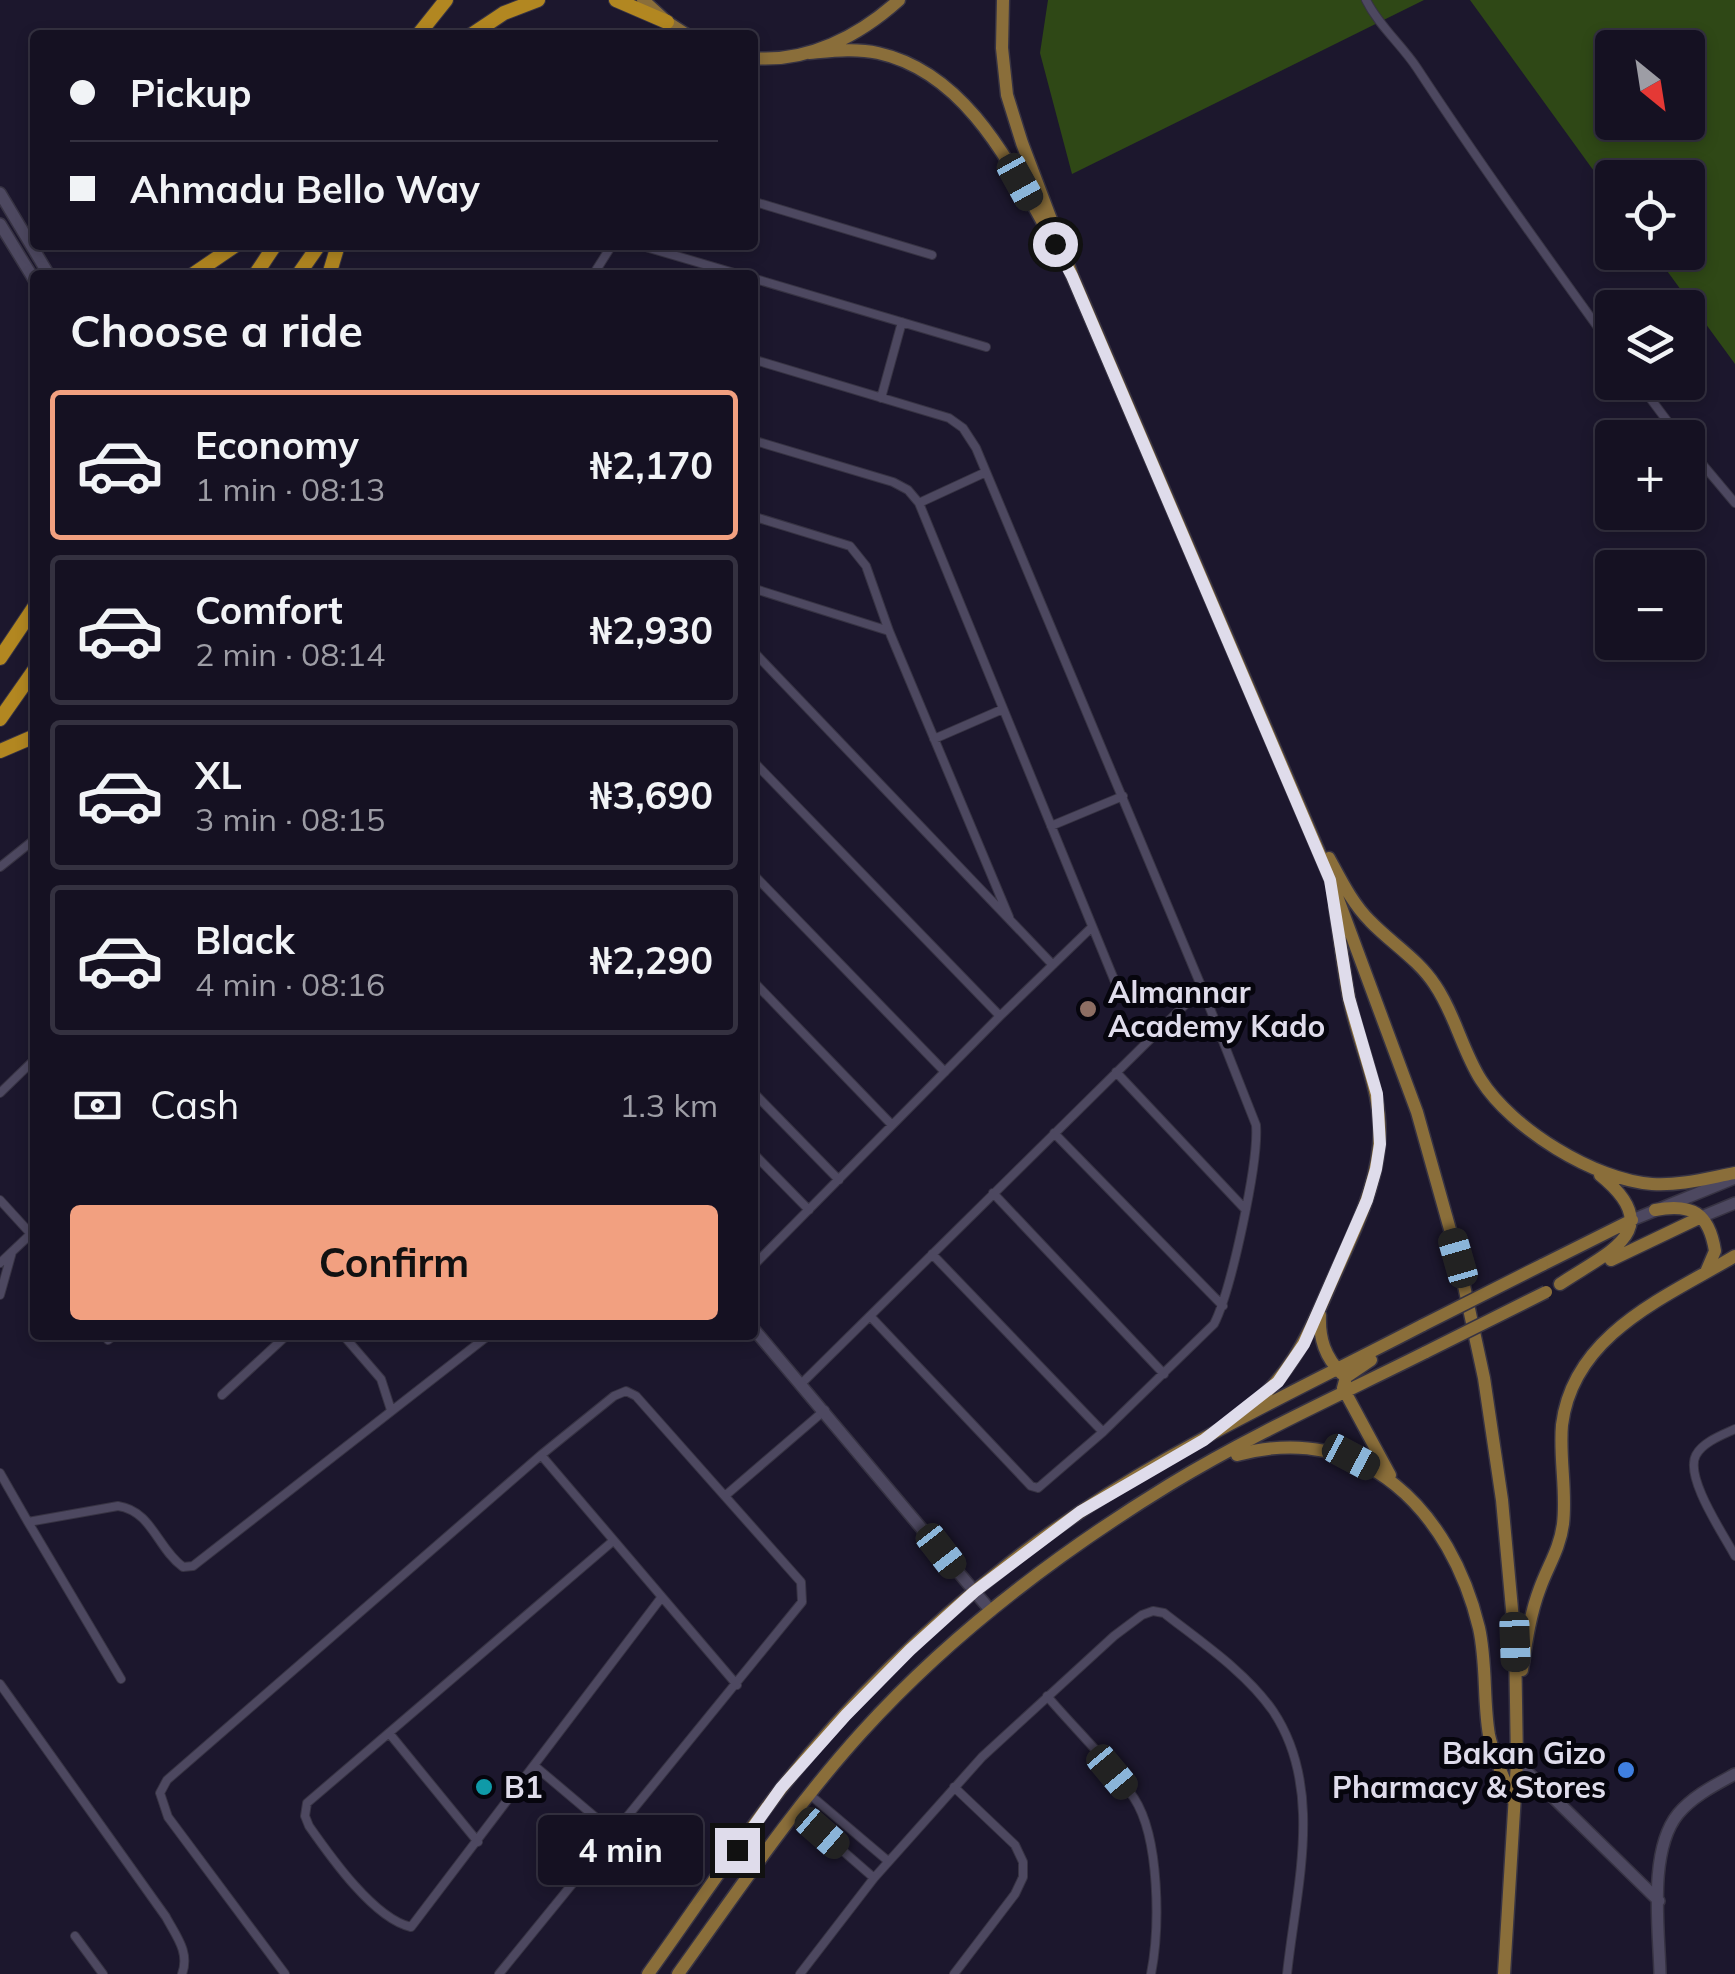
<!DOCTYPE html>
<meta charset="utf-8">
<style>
body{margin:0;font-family:Mulish,sans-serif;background:#221f2f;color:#f1f3f6;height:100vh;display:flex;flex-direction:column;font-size:38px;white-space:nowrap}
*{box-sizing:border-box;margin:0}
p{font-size:32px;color:#9d9da5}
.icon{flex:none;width:55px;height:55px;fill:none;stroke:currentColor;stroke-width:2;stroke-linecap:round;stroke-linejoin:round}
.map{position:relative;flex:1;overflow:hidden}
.sheet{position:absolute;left:30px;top:270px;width:728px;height:1070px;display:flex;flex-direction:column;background:#151122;border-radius:10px;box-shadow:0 5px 15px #0003,0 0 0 2px #343140}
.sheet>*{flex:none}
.top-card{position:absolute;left:30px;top:30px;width:728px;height:220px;border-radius:10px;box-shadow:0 5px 15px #0003,0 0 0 2px #343140;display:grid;align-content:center;height:220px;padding:0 40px;background:#151122}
.needle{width:65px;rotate:150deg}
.tools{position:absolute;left:1595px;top:30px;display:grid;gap:20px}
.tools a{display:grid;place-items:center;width:110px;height:110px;border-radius:10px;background:#151122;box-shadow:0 5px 15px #0003,0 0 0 2px #343140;font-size:50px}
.end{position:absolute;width:45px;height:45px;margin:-22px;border:12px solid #dfdceb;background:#111;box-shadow:0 0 0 5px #111}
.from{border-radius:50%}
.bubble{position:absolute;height:70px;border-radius:10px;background:#151122;box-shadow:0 5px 15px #0003,0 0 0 2px #343140;font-size:32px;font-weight:700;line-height:70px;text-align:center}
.car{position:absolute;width:30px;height:60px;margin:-30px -15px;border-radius:12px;box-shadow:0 0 8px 2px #0007;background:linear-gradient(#222 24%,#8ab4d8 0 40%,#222 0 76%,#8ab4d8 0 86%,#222 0)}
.top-card b{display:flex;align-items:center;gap:35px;height:95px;font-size:38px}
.top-card b+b{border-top:2px solid #343140}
.top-card i{width:25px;height:25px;background:#f1f3f6}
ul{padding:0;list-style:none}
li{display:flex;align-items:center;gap:30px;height:150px;margin:0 20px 15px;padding:0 20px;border:5px solid #343140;border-radius:10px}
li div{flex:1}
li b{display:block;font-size:38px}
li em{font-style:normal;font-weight:700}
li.on{border-color:#f2a080}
li>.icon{width:90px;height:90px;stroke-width:1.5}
h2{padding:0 40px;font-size:45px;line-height:120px}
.pay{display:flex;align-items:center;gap:25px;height:110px;padding:0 40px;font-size:38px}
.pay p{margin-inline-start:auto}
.button{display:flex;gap:20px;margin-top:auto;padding:20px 40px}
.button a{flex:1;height:115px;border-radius:10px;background:#f2a080;color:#111;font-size:40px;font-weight:700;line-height:115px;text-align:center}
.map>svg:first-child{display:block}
.green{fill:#2f4816;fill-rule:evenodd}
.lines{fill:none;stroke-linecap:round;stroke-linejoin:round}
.street-casing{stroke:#373343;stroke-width:10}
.secondary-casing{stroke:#373343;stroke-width:14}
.primary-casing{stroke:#373343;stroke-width:15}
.highway-casing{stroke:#373343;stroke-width:16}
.street{stroke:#4d4860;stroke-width:8}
.secondary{stroke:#4d4860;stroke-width:11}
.primary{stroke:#8a6e3a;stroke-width:12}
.highway{stroke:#b28721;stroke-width:14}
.primary-bridge-casing{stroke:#373343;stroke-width:15;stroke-linecap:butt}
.primary-bridge{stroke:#8a6e3a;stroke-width:12}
.route{stroke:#dfdceb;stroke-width:12}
.education-dot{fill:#8d6e63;stroke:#06050d;stroke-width:4}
.shop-dot{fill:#3f7fe0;stroke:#06050d;stroke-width:4}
.culture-dot{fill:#0f9aa8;stroke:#06050d;stroke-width:4}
.labels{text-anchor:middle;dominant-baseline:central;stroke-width:10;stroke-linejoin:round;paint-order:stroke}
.poi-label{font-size:30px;font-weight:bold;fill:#dfdceb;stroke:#06050d;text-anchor:start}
</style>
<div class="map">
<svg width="1735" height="1974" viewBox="0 0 1735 1974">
<rect width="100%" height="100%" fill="#1c172d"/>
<!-- green -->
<path class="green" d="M1048,0H1424L1072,174L1040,53Z
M1470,0H1735V364L1654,253L1688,252V178H1612V196ZM1612,48H1688V122H1612Z"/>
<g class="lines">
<!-- street casing -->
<g class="street-casing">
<path id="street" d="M1366,0C1379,26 1401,44 1417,68C1480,164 1545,254 1612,347
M752,201L932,255
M639,245L741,275
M593,275L612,245
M752,278L986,347
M752,359L949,418L963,428L976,448L1202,988L1256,1125C1259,1162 1231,1291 1214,1324L1103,1432L1038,1488L1031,1486L870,1316
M1638,382L1680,438
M881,398L902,322
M752,440L893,482L908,490L919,503L986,472
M1688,447L1735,503
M919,503L1120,994
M752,516L850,546L866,566L889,631L1009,917
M752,588L889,631
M752,650L1052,964
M934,739L1003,709
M752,760L1000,1016
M1051,826L1123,796
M0,867L35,839
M752,873L945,1072
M752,980L892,1125
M1116,1072L1244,1208
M752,1091L839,1180
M0,1093L35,1059
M1054,1133L1223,1306
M752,1152L809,1210
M993,1193L1164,1374
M0,1200L31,1234
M932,1254L1103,1432
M0,1263L35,1230
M752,1267L1000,1016L1092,927
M0,1295L12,1252
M343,1335L381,1379L391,1410
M108,1340L115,1335
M802,1383L1202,988
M222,1395L287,1335
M1735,1429C1722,1435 1703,1442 1696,1455C1684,1477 1724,1535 1735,1556
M541,1455L737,1685
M0,1473L28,1522L118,1506C152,1511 157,1548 183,1567L193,1566L489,1335
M726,1495L825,1410
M28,1522L121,1679
M613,1541L307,1803L305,1816L309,1826C330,1856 374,1919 411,1927L661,1598
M0,1684L166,1917C176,1936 190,1952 182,1974
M1047,1696C1075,1729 1110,1762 1134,1798C1160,1838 1160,1928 1151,1974
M389,1733L478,1842
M536,1767L613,1832
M954,1787L1015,1845L1023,1862V1877L1015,1894L954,1974
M809,1794L888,1861
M796,1810L874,1878
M75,1936L103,1974
M285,1974L168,1817L160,1793L167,1780L541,1455L614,1396L626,1391L636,1396L801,1582L802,1602L499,1974
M800,1974L874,1878L982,1757L1114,1636L1142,1615L1153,1611L1164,1613C1201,1642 1246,1672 1273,1711C1325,1789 1296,1888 1287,1974"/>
</g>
<!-- secondary casing -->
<g class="secondary-casing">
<path id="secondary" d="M0,193L49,275
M0,224L35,281
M1701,1217L1735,1203
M1632,1220L1735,1178
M752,1327L991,1611
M1517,1762L1659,1901
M1660,1974C1659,1929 1648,1851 1678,1814C1693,1796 1715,1785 1735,1774"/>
</g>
<!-- primary casing -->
<g class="primary-casing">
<path id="primary" d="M643,0L667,22L687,35
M1003,0L1002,48L1007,95L1022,143L1072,275L1331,880L1417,1112L1458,1258L1484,1378L1502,1500L1515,1642L1517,1762L1504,1974
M809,53C832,51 855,48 878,53C964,72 1008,160 1047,230
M752,58C808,63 859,36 899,0
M1329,858C1341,880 1352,903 1370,921C1391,943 1418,959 1435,985C1455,1014 1462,1050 1481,1080C1512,1129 1595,1180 1652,1184C1680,1186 1708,1178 1735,1173
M1655,1210C1692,1203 1709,1213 1715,1251L1706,1272
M1611,1260L1701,1217
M1542,1265L1632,1220
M1560,1284C1607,1252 1669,1231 1600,1175
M1320,1315C1319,1339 1325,1357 1342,1374
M1371,1360L1346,1377L1343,1388L1390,1475
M1243,1413C1287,1380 1307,1339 1328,1290C1348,1244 1374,1197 1379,1146C1384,1093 1359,1048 1349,998C1343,968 1340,937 1335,907
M1237,1455C1364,1420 1451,1512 1479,1628C1487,1664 1483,1700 1489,1735C1494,1758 1504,1779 1513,1800
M1522,1670C1526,1643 1530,1614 1540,1588C1548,1566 1560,1548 1563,1524C1567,1491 1559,1458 1562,1425C1573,1334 1666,1297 1735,1256
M648,1974C692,1913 734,1849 780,1790C846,1706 927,1627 1011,1562C1135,1464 1283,1398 1423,1325
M678,1974C737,1892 794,1807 862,1732C950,1635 1058,1553 1169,1485C1251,1435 1340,1395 1426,1352"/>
</g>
<!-- highway casing -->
<g class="highway-casing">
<path id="highway" d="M616,0L667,22
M418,35L446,0
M471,35L504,13L538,0
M192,275L236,245
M255,275L275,245
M298,275L319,245
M329,275L338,245
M0,658L35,606
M0,719L35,669
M0,751L35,736"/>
</g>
<!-- street -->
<use href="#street" class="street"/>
<!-- secondary -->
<use href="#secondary" class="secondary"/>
<!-- primary -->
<use href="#primary" class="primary"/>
<!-- highway -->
<use href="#highway" class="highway"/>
<!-- primary-bridge casing -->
<g class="primary-bridge-casing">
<path id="primary-bridge" d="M1423,1325L1542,1265
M1426,1352L1546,1292"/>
</g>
<!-- primary-bridge -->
<use href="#primary-bridge" class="primary-bridge"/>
</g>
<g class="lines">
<!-- route -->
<path class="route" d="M737,1850L781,1788L846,1715L910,1650L974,1592L1080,1512L1204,1440L1278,1382L1304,1344L1367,1200L1376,1169L1380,1144L1377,1094L1349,998L1330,880L1072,276L1055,244"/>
</g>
<!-- markers -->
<circle class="education-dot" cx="1088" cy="1009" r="10"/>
<circle class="shop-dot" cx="1626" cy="1770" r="10"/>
<circle class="culture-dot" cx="484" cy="1787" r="10"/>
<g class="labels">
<!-- poi labels -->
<g class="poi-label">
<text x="1108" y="992">Almannar<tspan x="1108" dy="34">Academy Kado</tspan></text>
<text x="1606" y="1753" text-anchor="end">Bakan Gizo<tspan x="1606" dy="34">Pharmacy &amp; Stores</tspan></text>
<text x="504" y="1787">B1</text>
</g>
</g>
</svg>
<div class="tools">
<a><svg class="needle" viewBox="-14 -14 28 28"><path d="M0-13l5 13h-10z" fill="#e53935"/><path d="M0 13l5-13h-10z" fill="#9d9da5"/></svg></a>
<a><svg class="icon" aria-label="locate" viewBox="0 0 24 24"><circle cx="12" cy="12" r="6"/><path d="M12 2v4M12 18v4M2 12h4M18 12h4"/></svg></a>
<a><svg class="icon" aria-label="layers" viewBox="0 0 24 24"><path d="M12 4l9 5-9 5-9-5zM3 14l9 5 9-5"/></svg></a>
<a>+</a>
<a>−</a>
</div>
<i class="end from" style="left:1055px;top:244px"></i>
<i class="end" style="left:737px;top:1850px"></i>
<div class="bubble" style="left:538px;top:1815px;width:165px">4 min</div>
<i class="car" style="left:1020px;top:182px;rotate:151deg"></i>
<i class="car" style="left:1458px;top:1258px;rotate:344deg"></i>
<i class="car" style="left:1351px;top:1457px;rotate:118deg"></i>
<i class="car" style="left:941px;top:1551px;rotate:142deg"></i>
<i class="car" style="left:1515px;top:1642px;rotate:178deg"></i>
<i class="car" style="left:1112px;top:1772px;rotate:140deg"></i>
<i class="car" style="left:822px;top:1833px;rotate:131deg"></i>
<div class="top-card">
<b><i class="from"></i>Pickup</b>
<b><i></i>Ahmadu Bello Way</b>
</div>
<section class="sheet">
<h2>Choose a ride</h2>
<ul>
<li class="on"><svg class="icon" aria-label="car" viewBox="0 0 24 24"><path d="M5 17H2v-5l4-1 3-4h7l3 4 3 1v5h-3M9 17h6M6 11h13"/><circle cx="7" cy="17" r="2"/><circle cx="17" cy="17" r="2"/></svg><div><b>Economy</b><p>1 min · 08:13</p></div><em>₦2,170</em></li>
<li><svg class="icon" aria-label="car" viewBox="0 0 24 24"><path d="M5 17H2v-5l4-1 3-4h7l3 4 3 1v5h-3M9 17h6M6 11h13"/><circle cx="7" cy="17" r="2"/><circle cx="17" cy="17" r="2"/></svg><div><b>Comfort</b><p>2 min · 08:14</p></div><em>₦2,930</em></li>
<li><svg class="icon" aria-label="car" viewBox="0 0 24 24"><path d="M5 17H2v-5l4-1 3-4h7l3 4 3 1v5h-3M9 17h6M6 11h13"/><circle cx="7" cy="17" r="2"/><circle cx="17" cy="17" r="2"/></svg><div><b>XL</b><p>3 min · 08:15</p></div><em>₦3,690</em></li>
<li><svg class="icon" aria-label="car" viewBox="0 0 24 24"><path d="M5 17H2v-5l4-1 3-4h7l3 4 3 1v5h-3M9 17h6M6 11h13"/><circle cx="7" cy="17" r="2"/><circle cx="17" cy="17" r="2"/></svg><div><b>Black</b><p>4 min · 08:16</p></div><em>₦2,290</em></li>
</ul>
<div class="pay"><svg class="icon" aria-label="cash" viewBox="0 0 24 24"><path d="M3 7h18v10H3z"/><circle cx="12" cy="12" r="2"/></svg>Cash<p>1.3 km</p></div>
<div class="button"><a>Confirm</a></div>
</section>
</div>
